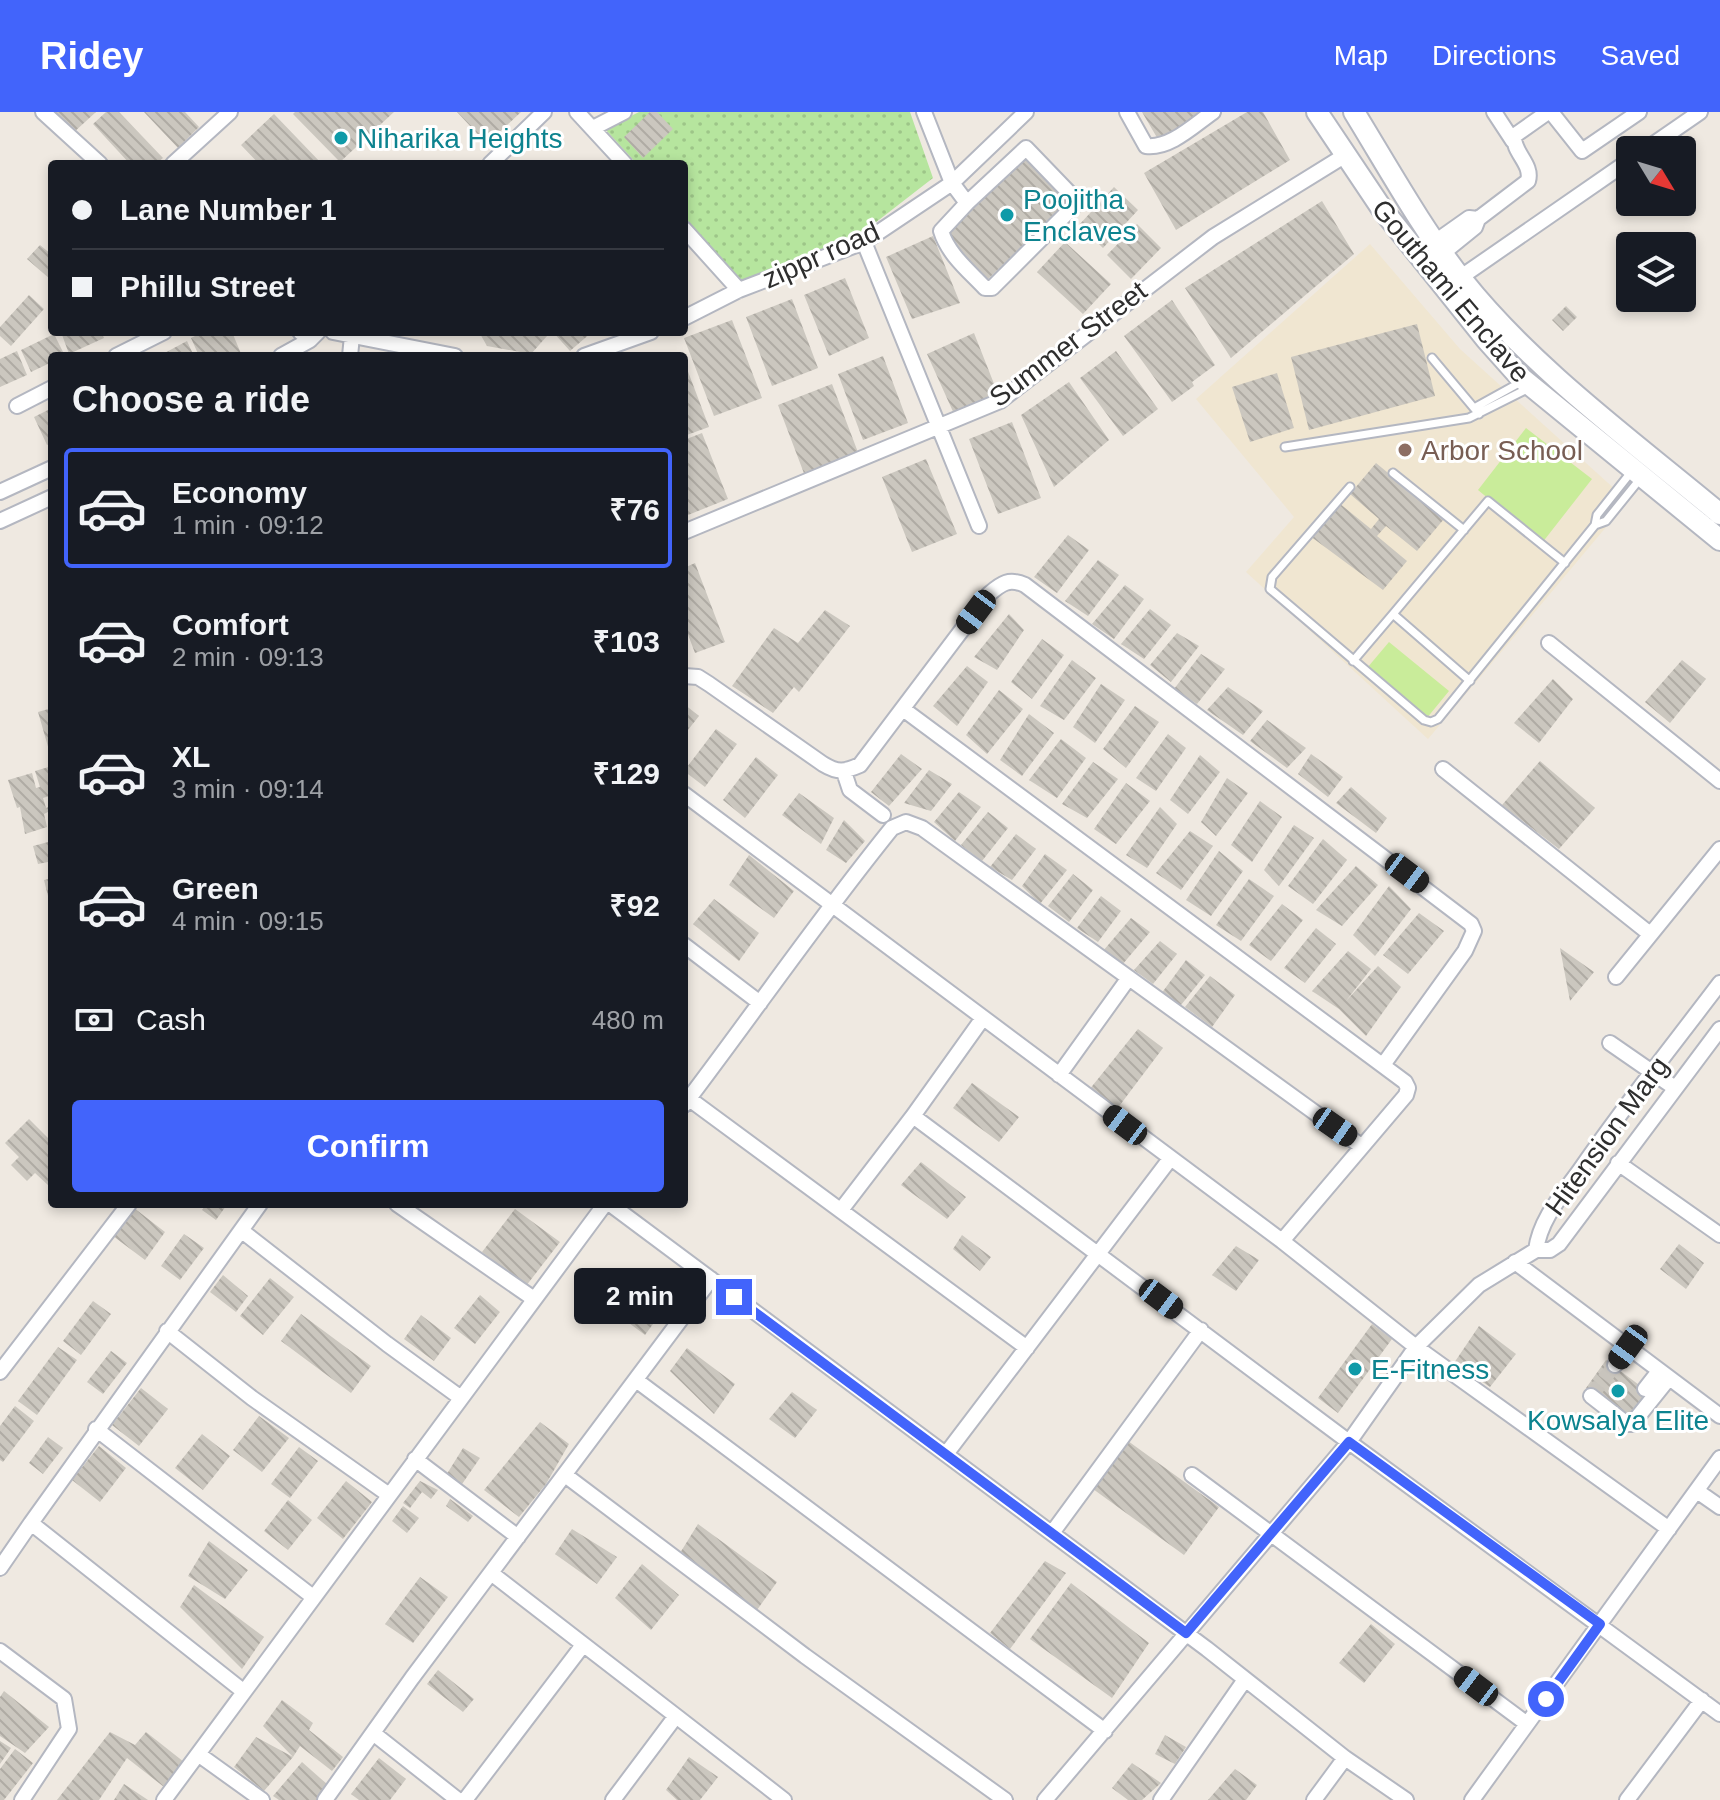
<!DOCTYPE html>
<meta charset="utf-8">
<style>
body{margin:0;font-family:Helvetica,sans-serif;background:#20242c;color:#f1f3f6;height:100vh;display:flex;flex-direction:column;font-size:30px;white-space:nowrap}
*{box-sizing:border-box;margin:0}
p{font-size:26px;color:#9ea1a6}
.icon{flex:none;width:44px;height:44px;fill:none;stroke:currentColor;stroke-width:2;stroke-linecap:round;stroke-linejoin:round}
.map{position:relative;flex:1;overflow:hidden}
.details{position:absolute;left:48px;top:240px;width:640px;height:856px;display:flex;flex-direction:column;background:#171b24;border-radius:8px;box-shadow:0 4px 12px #0003}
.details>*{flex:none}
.guide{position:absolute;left:48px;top:48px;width:640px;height:176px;border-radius:8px;box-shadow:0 4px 12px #0003;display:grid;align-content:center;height:176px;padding:0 24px;background:#171b24}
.needle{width:52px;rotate:128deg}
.tools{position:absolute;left:1616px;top:24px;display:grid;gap:16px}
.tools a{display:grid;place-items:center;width:80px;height:80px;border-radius:8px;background:#171b24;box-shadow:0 4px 12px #0003;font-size:40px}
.end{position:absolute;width:36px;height:36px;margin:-18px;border:10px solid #4264fb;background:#fff;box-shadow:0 0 0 4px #fff}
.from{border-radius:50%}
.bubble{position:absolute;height:56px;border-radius:8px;background:#171b24;box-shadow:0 4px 12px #0003;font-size:26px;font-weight:800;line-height:56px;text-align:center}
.car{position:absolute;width:24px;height:48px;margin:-24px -12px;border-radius:10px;box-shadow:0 0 6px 2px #0007;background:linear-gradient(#222 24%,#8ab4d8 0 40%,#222 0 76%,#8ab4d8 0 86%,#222 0)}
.guide b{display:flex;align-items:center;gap:28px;height:76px;font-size:30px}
.guide b+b{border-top:2px solid #363941}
.guide i{width:20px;height:20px;background:#f1f3f6}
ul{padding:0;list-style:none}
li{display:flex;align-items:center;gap:24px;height:120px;margin:0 16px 12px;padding:0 8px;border:4px solid transparent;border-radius:8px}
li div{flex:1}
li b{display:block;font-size:30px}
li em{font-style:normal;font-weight:800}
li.current{border-color:#4264fb}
li>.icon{width:72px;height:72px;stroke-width:1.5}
h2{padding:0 24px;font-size:36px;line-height:96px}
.pay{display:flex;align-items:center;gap:20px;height:88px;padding:0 24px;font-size:30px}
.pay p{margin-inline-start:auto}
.action{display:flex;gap:16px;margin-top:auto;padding:16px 24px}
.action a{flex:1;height:92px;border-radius:8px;background:#4264fb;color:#fff;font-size:32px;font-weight:800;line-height:92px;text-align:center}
header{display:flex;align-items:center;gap:48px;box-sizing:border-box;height:112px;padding:0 40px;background:#4264fb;color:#fff}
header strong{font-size:38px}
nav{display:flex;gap:44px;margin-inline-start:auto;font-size:28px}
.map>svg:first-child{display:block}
.education{fill:#f0e6d1}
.park{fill:url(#park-dots)}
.pitch{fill:#c9ec9a}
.building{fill:url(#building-back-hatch)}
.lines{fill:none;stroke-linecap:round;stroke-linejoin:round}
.street-tunnel{stroke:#c8c4bd;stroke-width:14;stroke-dasharray:14 7;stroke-linecap:butt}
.lane-casing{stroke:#b4b7c1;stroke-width:11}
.street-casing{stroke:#b4b7c1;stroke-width:18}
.secondary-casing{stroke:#b4b7c1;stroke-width:24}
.lane{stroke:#fff;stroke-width:7}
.street{stroke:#fff;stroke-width:14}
.secondary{stroke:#fff;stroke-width:20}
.route{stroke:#4264fb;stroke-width:10}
.culture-dot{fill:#0f9aa8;stroke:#fff;stroke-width:3}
.education-dot{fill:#8d6e63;stroke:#fff;stroke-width:3}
.labels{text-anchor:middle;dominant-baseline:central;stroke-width:6;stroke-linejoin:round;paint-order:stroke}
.culture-label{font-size:28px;fill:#0d838f;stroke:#fff;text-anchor:start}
.street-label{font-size:28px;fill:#2e2e2e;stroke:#fff}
.education-label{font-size:28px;fill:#785e54;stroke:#fff;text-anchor:start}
</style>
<header>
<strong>Ridey</strong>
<nav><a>Map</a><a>Directions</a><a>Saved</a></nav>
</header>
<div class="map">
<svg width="1720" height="1688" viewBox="0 0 1720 1688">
<defs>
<pattern id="park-dots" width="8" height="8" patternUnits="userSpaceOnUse" patternTransform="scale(2)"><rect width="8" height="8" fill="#b6e59e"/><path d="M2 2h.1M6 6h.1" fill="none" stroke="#9dc588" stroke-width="1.8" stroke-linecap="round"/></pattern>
<pattern id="building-back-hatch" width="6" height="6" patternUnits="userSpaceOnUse" patternTransform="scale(2)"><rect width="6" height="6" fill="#cbc7bf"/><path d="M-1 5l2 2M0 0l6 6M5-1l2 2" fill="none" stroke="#afaba4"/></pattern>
</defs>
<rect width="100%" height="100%" fill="#efe9e1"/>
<!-- education -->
<path class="education" d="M1370,132L1460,237L1628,389L1428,627L1246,460L1294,405L1196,287Z"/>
<!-- park -->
<path class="park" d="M639,0H910L933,66L862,121L742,170L684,105V52H637L605,17Z"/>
<!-- pitch -->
<path class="pitch" d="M1526,316L1592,367L1542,431L1478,378Z
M1389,530L1449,579L1422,612L1362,562Z"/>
<!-- building -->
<path class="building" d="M53,0H96L73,21Z
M106,0H119L163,46L156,52H130L93,12Z
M144,0H185L199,15L178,36Z
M295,0H394L340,50L293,2Z
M457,0H521L487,32Z
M650,0H657L673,17L643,46L624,25Z
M1142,0H1204L1159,29Z
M1247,0H1263L1290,48L1176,118L1144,61Z
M274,2L322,52H259L241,33Z
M1024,40L1070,88L984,171L959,146L944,117Z
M1114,75L1138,98L1103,136L1079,113Z
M1322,89L1354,142L1231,246L1185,176Z
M1137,112L1161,136L1131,167L1107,143Z
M933,124L960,191L912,207L886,145Z
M1065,130L1111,172L1083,202L1037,160Z
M40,133L52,143L50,167L27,147Z
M845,166L869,226L829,244L804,183Z
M29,183L44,197L11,234L0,224V215Z
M792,187L818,256L772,274L746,205Z
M1172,188L1215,253L1192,270L1194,274L1172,290L1124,224Z
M1566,194L1577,205L1563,219L1552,208Z
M732,208L762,286L714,304L684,226Z
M1417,212L1435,284L1309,318L1291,245Z
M61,220H101L104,226L69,242Z
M203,220H232L242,244H199L191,226Z
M479,220H544L547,224L531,242L487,234Z
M553,220H592L570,239Z
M974,221L1000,287L955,304L927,242Z
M54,222L65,244H52V250L31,260L21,238Z
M187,229L194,244H159Z
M17,239L27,263L0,275V247Z
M1116,239L1158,297L1123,324L1080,266Z
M883,244L908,311L863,328L838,262Z
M684,249L709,315L684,324Z
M1277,261L1294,316L1250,330L1232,275Z
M1069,270L1109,328L1054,375L1021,303Z
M832,272L859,343L805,364L778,293Z
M52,296V331L47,333L34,305Z
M1012,310L1041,386L998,402L969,327Z
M702,321L728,387L688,403L684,394V328Z
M926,347L957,422L912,440L882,365Z
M1376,351L1444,407L1417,439L1386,414L1377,424L1407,449L1383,478L1310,424L1339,391L1371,417L1379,407L1350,382Z
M1068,423L1089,438L1057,481L1034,465Z
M1098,448L1119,463L1088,504L1065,489Z
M695,451L725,530L695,541L684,512V456Z
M1125,473L1144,487L1114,527L1092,512Z
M1150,497L1171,513L1144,547L1121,532Z
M825,498L850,514L799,580L794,575L773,601L732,574L774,516L798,531Z
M1009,502L1024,518L997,558L974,545Z
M1177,521L1199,534L1171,570L1150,553Z
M1042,527L1064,543L1032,587L1011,570Z
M1201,542L1225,557L1197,592L1174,577Z
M1072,548L1096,566L1064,608L1040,594Z
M1682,548L1706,567L1670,611L1645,590Z
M967,554L988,570L957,614L933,594Z
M1553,567L1573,587L1539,631L1514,611Z
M1101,572L1125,588L1095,631L1073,615Z
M1228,575L1263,599L1243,623L1207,598Z
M999,578L1023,597L987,642L966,623Z
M684,592L699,604L684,623Z
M1135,594L1159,610L1126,656L1103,637Z
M52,596V645H51L38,600Z
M1029,602L1054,621L1022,664L1000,648Z
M1267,608L1306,636L1287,656L1250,629Z
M716,617L737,632L705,675L684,659Z
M1168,622L1186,636L1156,679L1136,666Z
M1061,627L1086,646L1057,686L1029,668Z
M901,642L922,657L889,694L871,680Z
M1311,642L1343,665L1328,685L1298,662Z
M1200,643L1220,660L1188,702L1170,688Z
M756,645L778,663L745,706L723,688Z
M1540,649L1595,696L1559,737L1502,693Z
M1093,650L1118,667L1087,706L1062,692Z
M52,654V683L43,686L46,696L51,694L49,688L52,687V711L48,700L44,702L47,715L25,722L20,695L17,696L8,668L32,661L36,676L40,675L35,659Z
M929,658L952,672L931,699L904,691Z
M1227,666L1248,681L1216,724L1201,710Z
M1126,671L1150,689L1116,732L1094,717Z
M1351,675L1387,706L1376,721L1336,691Z
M959,680L981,695L955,729L934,710Z
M799,681L834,706L821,732L782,703Z
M1260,689L1282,705L1252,750L1231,733Z
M1160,695L1177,712L1147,756L1126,743Z
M988,700L1008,716L982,749L961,733Z
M844,708L865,729L846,751L826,738Z
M1294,713L1314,726L1279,774L1264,758Z
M1190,719L1213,734L1181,778L1156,761Z
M1016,722L1036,737L1012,768L990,755Z
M1323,727L1347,748L1313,792L1288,774Z
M52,729V763H51L48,750L38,752L33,734Z
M1219,739L1243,759L1211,804L1186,788Z
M1045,742L1067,758L1040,792L1022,774Z
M749,743L794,779L774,806L729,773Z
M1356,754L1378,773L1342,814L1316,798Z
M1073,762L1093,778L1069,810L1048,794Z
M52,766V787L49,788L44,768Z
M1249,767L1274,784L1241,829L1216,813Z
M1389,774L1411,797L1375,844L1353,823Z
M1101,784L1121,799L1098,830L1077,816Z
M714,787L759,821L739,849L693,812Z
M1282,792L1303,808L1271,849L1249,833Z
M1419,801L1444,819L1408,862L1383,843Z
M1131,806L1150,820L1122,853L1103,839Z
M1316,816L1336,832L1305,871L1284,856Z
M1160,829L1177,842L1153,872L1134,858Z
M1560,836L1594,860L1570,889Z
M1348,839L1371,857L1346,889L1378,854L1401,875L1366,924L1339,897L1312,879Z
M1186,848L1205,863L1181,893L1161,882Z
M1210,864L1235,883L1212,915L1185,895Z
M1138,917L1163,936L1117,997L1089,978Z
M972,971L1019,1005L999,1030L953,996Z
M29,1007L52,1030V1071L49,1074L35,1061L27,1069L11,1053L19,1045L5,1031Z
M921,1050L966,1085L947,1107L901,1073Z
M206,1092H223L226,1094L216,1108L202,1098Z
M134,1096L165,1120L145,1148L113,1124Z
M515,1097L560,1130L526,1174L482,1140Z
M184,1122L204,1136L180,1168L161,1154Z
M962,1123L991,1145L980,1159L953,1137Z
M1679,1132L1704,1151L1686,1177L1660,1157Z
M1236,1134L1259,1148L1236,1179L1212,1163Z
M223,1163L248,1184L236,1200L210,1180Z
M270,1166L294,1185L263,1223L240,1204Z
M625,1171L661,1201L645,1223L605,1193Z
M480,1183L500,1200L475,1232L454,1216Z
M93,1189L111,1202L81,1243L63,1229Z
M301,1202L371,1254L351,1281L281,1229Z
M421,1203L451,1226L434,1249L404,1227Z
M1372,1212L1392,1227L1338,1301L1318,1286Z
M1479,1214L1516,1242L1490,1275L1454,1251Z
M58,1235L77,1248L37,1303L18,1289Z
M687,1236L735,1272L714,1302L670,1259Z
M111,1239L127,1251L103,1282L87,1270Z
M1606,1248L1651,1282L1631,1309L1586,1276Z
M141,1276L168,1297L139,1334L112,1313Z
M792,1280L817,1298L795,1326L769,1307Z
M15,1294L34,1309L3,1350L0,1348V1314Z
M259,1304L289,1326L262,1360L233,1338Z
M540,1310L569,1332L546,1372L519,1405L484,1378Z
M202,1322L230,1344L203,1378L175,1356Z
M48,1325L63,1336L43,1362L29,1351Z
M1128,1329L1219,1395L1184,1443L1093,1377Z
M99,1334L126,1356L100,1390L72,1368Z
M299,1335L318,1349L290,1386L271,1372Z
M463,1336L480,1346L460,1375L445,1365Z
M346,1369L372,1390L343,1427L317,1406Z
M420,1369L438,1378L431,1387L422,1380L410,1396L403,1391Z
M450,1387L473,1404L468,1410L446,1394Z
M288,1388L312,1408L288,1438L264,1419Z
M403,1394L419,1406L407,1421L392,1409Z
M698,1412L777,1470L757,1498L680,1441Z
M572,1417L617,1445L597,1472L555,1442Z
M209,1429L248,1458L225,1487L188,1464Z
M1045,1449L1066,1461L1010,1537L990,1521Z
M642,1452L679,1483L651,1518L615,1486Z
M420,1465L448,1485L413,1531L385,1512Z
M1071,1471L1149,1531L1112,1586L1030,1527Z
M194,1473L264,1525L242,1557L180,1495Z
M1371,1512L1395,1532L1364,1571L1339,1551Z
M438,1558L474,1587L463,1600L427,1572Z
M4,1579L49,1615L25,1641L0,1624V1585Z
M282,1588L313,1611L309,1618L343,1645L332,1659L300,1634L293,1645L264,1679L234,1655L256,1625L293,1645L263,1614Z
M110,1620L135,1633L146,1620L184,1650L164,1675L127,1646L99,1688H57Z
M1165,1623L1186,1635L1175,1652L1155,1642Z
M0,1629L11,1636L0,1652Z
M15,1637L33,1651L4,1688H0V1657Z
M689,1645L718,1665L700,1688H677L666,1678Z
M379,1646L406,1667L390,1688H359L351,1682Z
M302,1650L329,1674L319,1688H279L273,1684Z
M1132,1651L1161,1671L1142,1688H1128L1112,1676Z
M1235,1657L1257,1673L1246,1688H1208Z
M124,1672L148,1688H114Z"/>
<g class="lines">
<!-- street-tunnel -->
<path class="street-tunnel" d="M1591,1284L1615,1253"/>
<!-- lane casing -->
<g class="lane-casing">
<path id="lane" d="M1432,246L1479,302
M1474,296L1521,270
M1285,335L1469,306L1529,276
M1393,361L1464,418
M1350,375L1272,465L1270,477L1424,608L1431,610L1438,607L1595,413L1597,403L1632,359
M1595,413L1606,409L1640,367
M1393,502L1488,389L1565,451
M1353,549L1393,502L1470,569"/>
</g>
<!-- street casing -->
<g class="street-casing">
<path id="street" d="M43,0L100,52
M577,0L625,52
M924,0L952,71L967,91L1026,36L1078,90L992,176H985C968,158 948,142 941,119L967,91
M1127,0L1146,34C1170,37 1194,13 1213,0
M1494,0L1513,29
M1551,0L1582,39L1639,0
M593,16L624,0
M1645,38L1700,0
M173,52L230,0
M490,52L544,0
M1478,107L1528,69C1533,52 1513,41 1514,24L1548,0
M684,117L739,178
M864,130L979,414
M1435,130L1469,106L1478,107L1475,115L1443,141
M1461,165L1630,48
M684,206L739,178L864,130L952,71L1026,0
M300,220L310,228L318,220
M333,220L455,244
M116,244L164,220
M281,244L310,228
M350,244L352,224
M584,244L651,220
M17,294L52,276
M0,380L52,356
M0,409L52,385
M684,420L1000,289L1213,125L1344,44
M1549,531L1720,669
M684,564L698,565L709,572L823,652C838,661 844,660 860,653L989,482C1002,471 1009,466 1025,473L1471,812L1474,819L1465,839L1383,953
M903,597L1405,970L1408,976L1406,983L1282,1129
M1443,657L1650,822
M844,660L850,678L883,703
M684,682L1282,1129L1416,1235L1669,1417
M684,833L760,891
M1616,865L1720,737
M1610,931L1675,976
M1059,963L1128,867
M684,983L1027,1236
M684,993C754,901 819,806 892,716L906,710L922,716L1361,1034
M913,1004L983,906
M1618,1051L1720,1123
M397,1092L534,1187
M610,1092L1207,1537L1345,1646L1406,1688
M841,1098L913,1004L1349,1330L1720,1602
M242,1119L387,1232L461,1286
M1536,1138C1540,1107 1562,1083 1580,1058C1624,994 1673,933 1720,871
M1536,1138H1550L1559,1132L1720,917
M1515,1150L1720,1304
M167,1219L252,1286L389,1383
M1615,1253L1628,1235
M0,1260L129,1092
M636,1268L1105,1619
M1645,1277L1659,1259
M1591,1284L1627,1312H1632L1669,1266
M96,1317L313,1485
M946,1342L1170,1047
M415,1347L518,1425
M565,1363L805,1544L1005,1688
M1192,1363L1527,1612
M1697,1379L1720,1395
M31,1411L260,1092
M1052,1421L1201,1218
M0,1456L31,1411L243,1579
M491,1461L676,1604L613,1688
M0,1539L64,1587L69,1617L22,1688
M676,1604L784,1688
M373,1621L458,1688
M198,1642L262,1688
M164,1688L605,1092
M325,1688L412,1566L711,1167
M465,1688L583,1533
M1045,1688L1349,1330L1416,1235L1479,1173L1536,1138
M1161,1688L1244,1569
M1314,1688L1345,1646
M1472,1688L1720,1346
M1627,1688L1702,1588"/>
</g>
<!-- secondary casing -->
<g class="secondary-casing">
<path id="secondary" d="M1317,0L1382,97L1486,227L1519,264L1720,428
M1354,0C1389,57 1422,117 1463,169C1532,256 1635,331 1720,402"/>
</g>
<!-- lane -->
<use href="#lane" class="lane"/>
<!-- street -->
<use href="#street" class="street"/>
<!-- secondary -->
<use href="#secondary" class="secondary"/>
</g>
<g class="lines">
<!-- route -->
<path class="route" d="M734,1185L1186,1521L1349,1330L1600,1512L1546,1587"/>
</g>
<!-- markers -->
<g class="culture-dot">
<circle cx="341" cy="26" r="8"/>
<circle cx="1007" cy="103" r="8"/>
<circle cx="1355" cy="1257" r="8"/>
<circle cx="1618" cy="1279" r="8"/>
</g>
<circle class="education-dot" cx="1405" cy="338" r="8"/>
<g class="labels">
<!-- culture labels -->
<g class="culture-label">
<text x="357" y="26">Niharika Heights</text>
<text x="1023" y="87">Poojitha<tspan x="1023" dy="32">Enclaves</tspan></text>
<text x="1371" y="1257">E-Fitness</text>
<text x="1618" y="1308" text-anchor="middle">Kowsalya Elite</text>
</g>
<!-- street labels -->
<g class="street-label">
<text transform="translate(821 143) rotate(-24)">zippr road</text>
<text transform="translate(1451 179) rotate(50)">Gouthami Enclave</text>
<text transform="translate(1068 232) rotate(-37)">Summer Street</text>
<text transform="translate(1607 1024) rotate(-54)">Hitension Marg</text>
</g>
<!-- education labels -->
<g class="education-label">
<text x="1421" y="338">Arbor School</text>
</g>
</g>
</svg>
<div class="tools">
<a><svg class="needle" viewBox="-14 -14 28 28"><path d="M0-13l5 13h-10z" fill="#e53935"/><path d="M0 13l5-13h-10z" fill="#9ea1a6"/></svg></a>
<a><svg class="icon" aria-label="layers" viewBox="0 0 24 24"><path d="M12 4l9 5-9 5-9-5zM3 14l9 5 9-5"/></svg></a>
</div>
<i class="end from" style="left:1546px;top:1587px"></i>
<i class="end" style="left:734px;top:1185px"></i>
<div class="bubble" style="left:574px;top:1156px;width:132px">2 min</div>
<i class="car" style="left:976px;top:500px;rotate:217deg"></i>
<i class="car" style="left:1407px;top:761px;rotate:127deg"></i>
<i class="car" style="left:1125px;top:1013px;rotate:307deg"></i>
<i class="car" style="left:1335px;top:1015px;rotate:125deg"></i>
<i class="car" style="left:1161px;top:1187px;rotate:127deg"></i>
<i class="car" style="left:1628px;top:1235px;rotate:216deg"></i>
<i class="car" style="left:1476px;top:1574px;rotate:307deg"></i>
<div class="guide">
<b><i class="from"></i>Lane Number 1</b>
<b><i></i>Phillu Street</b>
</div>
<section class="details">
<h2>Choose a ride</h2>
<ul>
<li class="current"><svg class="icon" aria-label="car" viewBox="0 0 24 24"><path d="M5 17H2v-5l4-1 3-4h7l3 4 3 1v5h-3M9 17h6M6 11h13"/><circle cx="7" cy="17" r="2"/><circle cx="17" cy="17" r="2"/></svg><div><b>Economy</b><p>1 min · 09:12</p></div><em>₹76</em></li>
<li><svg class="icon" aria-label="car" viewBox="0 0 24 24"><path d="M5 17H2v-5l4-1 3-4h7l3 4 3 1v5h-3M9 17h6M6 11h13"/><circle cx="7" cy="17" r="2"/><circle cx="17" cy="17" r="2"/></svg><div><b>Comfort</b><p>2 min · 09:13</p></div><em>₹103</em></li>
<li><svg class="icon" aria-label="car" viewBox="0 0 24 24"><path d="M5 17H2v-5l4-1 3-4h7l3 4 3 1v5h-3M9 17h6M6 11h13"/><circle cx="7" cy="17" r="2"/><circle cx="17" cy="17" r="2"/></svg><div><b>XL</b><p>3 min · 09:14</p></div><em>₹129</em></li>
<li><svg class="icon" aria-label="car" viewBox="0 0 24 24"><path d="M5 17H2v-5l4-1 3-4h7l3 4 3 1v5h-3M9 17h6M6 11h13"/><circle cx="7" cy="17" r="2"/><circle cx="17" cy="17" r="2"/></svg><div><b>Green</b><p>4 min · 09:15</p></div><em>₹92</em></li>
</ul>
<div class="pay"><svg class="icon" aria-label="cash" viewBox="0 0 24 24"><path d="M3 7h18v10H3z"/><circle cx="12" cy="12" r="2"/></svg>Cash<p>480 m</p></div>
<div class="action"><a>Confirm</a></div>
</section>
</div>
